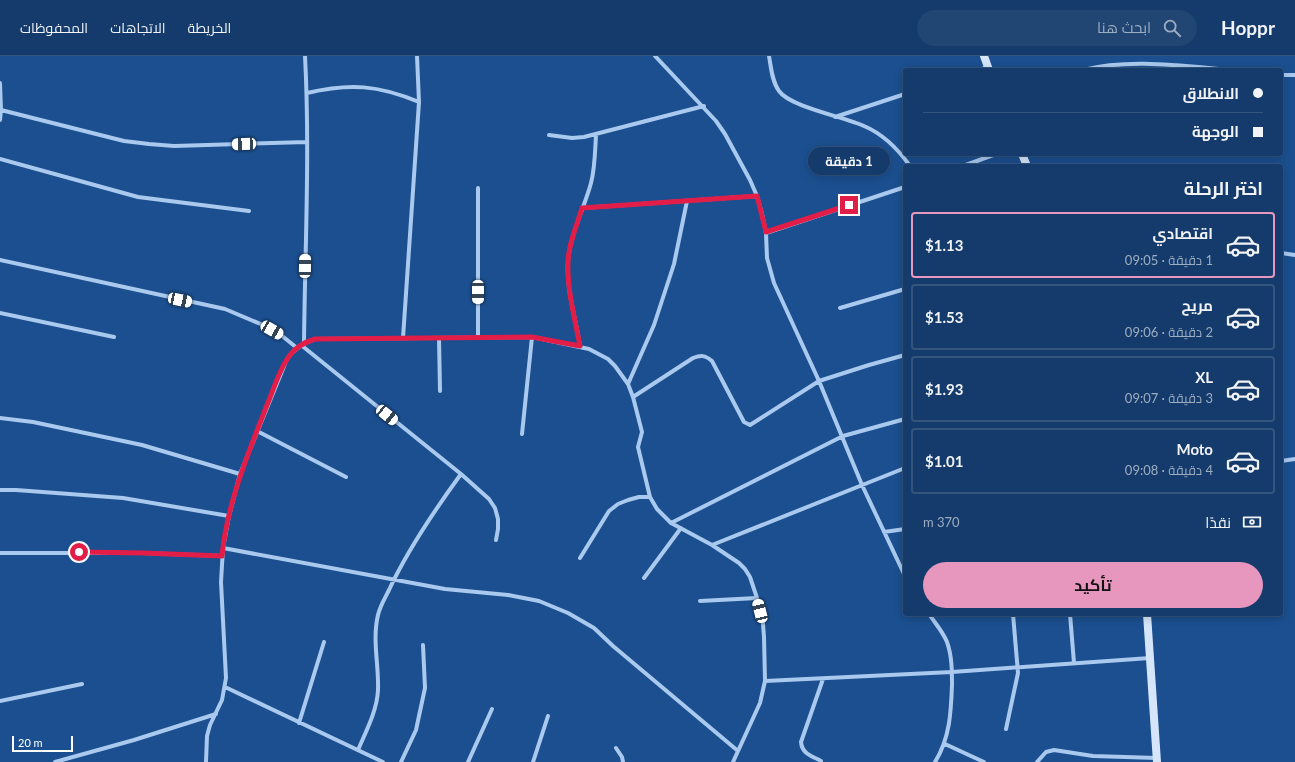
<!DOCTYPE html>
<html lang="ar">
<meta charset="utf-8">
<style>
body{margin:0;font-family:Lato,Cairo,sans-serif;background:#214673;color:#f1f3f6;direction:rtl;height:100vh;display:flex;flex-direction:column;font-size:15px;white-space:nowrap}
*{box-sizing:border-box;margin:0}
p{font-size:13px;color:#9dadc1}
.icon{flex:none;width:22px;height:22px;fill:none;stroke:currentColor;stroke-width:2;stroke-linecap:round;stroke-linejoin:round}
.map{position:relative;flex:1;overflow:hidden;direction:ltr}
.panel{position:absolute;left:903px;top:108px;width:380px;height:452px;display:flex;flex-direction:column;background:#143b6b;border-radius:4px;box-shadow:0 2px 10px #0003,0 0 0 1px #33557e;direction:rtl}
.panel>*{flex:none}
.hud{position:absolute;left:903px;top:12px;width:380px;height:88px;border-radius:4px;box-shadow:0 2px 10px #0003,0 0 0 1px #33557e;direction:rtl;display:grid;align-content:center;height:88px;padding:0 20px;background:#143b6b}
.scale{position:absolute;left:12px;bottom:10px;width:61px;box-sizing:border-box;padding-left:4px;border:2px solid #fff;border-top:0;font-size:11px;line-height:14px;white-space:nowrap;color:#fff;-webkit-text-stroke:3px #1b4f8f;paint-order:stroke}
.end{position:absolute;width:18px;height:18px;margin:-9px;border:5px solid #e11d48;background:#fff;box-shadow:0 0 0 2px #fff}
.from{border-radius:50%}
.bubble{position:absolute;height:28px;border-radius:14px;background:#143b6b;box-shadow:0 2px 10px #0003,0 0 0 1px #33557e;font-size:13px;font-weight:700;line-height:28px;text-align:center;direction:rtl}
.car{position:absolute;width:12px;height:24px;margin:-12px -6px;border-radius:5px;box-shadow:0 0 3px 1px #0007;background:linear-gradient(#fff 24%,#345 0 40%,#fff 0 76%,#345 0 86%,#fff 0)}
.hud b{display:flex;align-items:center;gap:14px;height:38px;font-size:15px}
.hud b+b{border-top:1px solid #33557e}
.hud i{width:10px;height:10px;background:#f1f3f6}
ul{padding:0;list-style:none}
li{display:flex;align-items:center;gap:12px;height:66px;margin:0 8px 6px;padding:0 12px;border:2px solid #33557e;border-radius:4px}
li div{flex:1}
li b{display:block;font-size:15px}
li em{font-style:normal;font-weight:700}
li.on{border-color:#e797bd}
li>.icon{width:36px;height:36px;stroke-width:1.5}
h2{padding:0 20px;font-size:18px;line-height:48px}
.pay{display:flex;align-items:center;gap:10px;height:44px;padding:0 20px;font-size:15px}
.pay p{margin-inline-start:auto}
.action{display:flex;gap:8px;margin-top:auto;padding:8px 20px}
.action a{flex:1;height:46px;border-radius:24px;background:#e797bd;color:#111;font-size:16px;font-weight:700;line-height:46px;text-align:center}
header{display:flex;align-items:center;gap:24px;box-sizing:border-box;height:56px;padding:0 20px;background:#143b6b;border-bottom:1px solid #33557e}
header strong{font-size:19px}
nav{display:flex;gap:22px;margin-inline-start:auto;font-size:14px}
.search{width:280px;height:36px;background:#214673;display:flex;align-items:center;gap:10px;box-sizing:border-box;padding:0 14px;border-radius:22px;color:#9dadc1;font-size:15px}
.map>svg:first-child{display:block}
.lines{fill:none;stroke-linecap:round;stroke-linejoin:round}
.street{stroke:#a9c9ee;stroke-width:4}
.secondary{stroke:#d6e6fa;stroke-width:8}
.route{stroke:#e11d48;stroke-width:5}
</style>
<header>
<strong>Hoppr</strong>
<div class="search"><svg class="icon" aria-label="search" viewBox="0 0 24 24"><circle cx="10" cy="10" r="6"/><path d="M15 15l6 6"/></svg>ابحث هنا</div>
<nav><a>الخريطة</a><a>الاتجاهات</a><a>المحفوظات</a></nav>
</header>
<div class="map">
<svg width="1295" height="706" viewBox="0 0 1295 706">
<rect width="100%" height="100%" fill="#1b4f8f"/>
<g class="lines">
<!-- street -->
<path class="street" d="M655,0L716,65L725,78L750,124L757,140L762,158L766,177L767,202L774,227L819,325L862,429L905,520
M769,0C771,11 772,26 779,35C790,51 845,61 864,70C883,78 898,93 910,110
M979,14L988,11
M1083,14C1129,2 1183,10 1231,14
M1281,19H1295
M0,27L1,54L0,64
M307,37C350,27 378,29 419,46
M1,54L124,85L149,88L174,90L307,86
M835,61L905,38
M549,79L572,82L584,81L704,50
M0,103L138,141L249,155
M963,110L996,98
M478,132V281
M582,152L757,140
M766,177L905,131
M1281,197L1295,199
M0,204L225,253L263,269L281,279L297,292
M840,252L905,233
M0,257L114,281
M403,282L419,46L417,0
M439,282L440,335
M304,287C305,192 310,96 305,0
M301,289L461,418L489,443L495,452L498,463V473L496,484
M580,290C576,264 566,233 568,206C570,178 584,153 591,127C595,112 595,95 596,79
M628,328L654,269L674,208L687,145
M633,341L693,302C701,299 705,299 712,305L744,366L750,369L819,325L869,309L905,299
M0,362L33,366L142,389L240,418
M257,375L346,421
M522,378L532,281
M1281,405L1295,403
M0,434H16L123,442L229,460
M671,467L843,380L905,363
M884,476L905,473
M712,489L905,412
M223,492L445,533L508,539L539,545L568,557L594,572L613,590L738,695
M0,497H143L222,500
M580,502L609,455L618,448L628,444L639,441H650
M644,522L681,472
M700,545L757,542
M929,558C935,567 943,576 947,586C952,600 952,615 952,629C951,656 950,682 935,706
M1070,558L1074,607
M765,625L952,616L1150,602
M225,631L383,706
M0,645L82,628
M299,667L324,586
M1006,673L1018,617L1013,558
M945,688L984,706
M616,692L622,701L623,706
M358,694C366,675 377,655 378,634C379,609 372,584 378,559C380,550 385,542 389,534C408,493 434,455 461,418
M821,705C812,700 802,698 801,686L823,623
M55,706L134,684L216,658
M206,706L207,680L210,669L222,644L226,622L221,526L223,492L229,460L240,418L287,303C294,293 302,287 315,283L532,281L589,293L608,303L615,310L628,328L633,341L642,376L638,391L650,441L657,453L671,467L712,489L739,507L745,513L750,521L757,542L763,568L764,581L765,625L760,647L733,706
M401,706L416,674L425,632L423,589
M468,706L492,653
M533,706L548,660
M1037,706L1046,696L1054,694L1093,700L1157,702"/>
<!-- secondary -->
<path class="secondary" d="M984,0L989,14
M1022,98L1027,110
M1147,558L1157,706"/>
</g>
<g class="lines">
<!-- route -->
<path class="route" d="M79,496L143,497L222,500C227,447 248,398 267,349C274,333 279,313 290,299C296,291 305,286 315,283L532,281L580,290C575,263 567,234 568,207C568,189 577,169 582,152L757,140L766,176L849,149"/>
</g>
</svg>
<div class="scale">20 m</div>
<i class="end from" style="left:79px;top:496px"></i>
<i class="end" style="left:849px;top:149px"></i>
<div class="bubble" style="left:808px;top:91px;width:82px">1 دقيقة</div>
<i class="car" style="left:244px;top:88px;rotate:268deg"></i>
<i class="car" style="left:305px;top:210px;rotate:1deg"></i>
<i class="car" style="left:478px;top:236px;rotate:180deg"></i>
<i class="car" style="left:180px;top:244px;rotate:102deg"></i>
<i class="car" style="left:272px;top:274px;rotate:120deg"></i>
<i class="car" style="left:387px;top:359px;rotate:129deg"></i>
<i class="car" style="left:760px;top:555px;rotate:346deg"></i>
<div class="hud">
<b><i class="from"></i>الانطلاق</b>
<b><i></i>الوجهة</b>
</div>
<section class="panel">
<h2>اختر الرحلة</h2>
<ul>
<li class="on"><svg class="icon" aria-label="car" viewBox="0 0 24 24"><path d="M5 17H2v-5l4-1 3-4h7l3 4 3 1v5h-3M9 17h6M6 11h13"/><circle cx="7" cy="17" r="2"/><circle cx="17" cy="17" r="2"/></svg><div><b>اقتصادي</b><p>1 دقيقة · 09:05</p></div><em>$1.13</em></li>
<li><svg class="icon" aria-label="car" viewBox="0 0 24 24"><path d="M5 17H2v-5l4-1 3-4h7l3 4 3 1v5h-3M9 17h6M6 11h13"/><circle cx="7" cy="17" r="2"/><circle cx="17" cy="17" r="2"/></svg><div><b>مريح</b><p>2 دقيقة · 09:06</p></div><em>$1.53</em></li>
<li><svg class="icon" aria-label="car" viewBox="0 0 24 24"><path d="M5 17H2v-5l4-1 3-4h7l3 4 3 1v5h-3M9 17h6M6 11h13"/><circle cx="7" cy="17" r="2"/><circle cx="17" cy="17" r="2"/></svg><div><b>XL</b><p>3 دقيقة · 09:07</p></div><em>$1.93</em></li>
<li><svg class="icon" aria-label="car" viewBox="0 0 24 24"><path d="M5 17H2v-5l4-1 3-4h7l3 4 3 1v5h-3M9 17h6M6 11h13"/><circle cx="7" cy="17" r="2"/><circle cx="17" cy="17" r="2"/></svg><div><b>Moto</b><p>4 دقيقة · 09:08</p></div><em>$1.01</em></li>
</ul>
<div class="pay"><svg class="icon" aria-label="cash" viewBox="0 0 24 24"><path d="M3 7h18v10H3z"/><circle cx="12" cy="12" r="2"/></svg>نقدًا<p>370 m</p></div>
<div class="action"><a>تأكيد</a></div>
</section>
</div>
